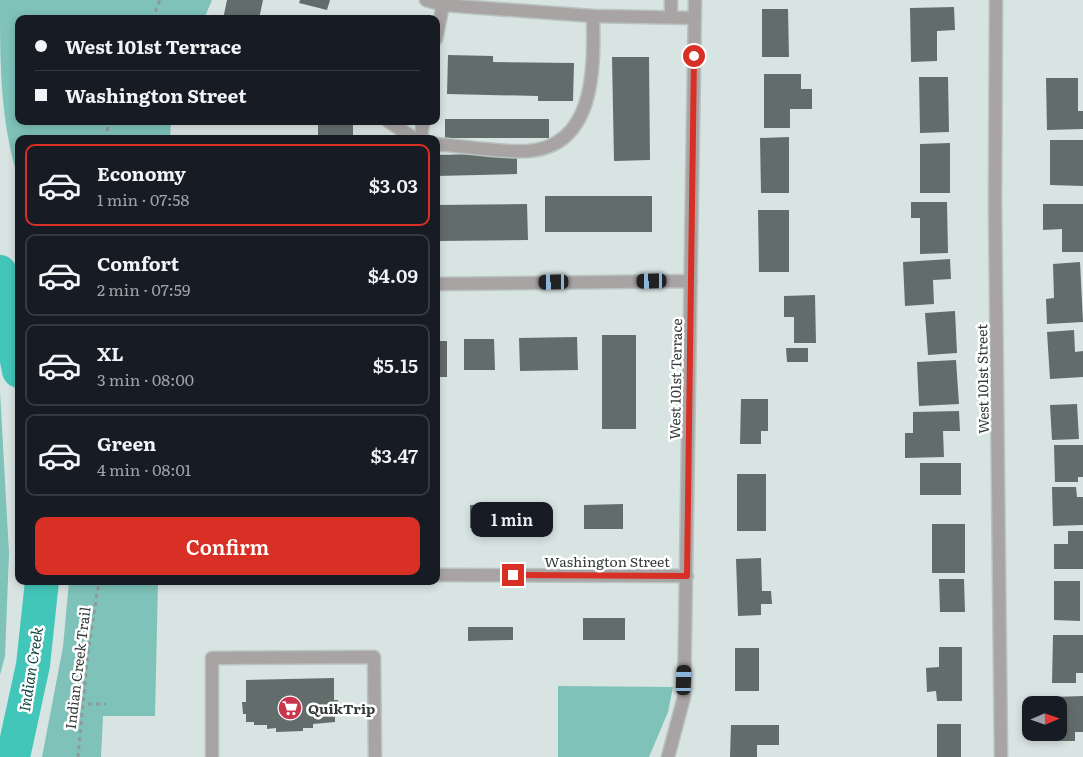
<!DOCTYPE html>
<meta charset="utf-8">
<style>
body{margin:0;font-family:Literata,serif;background:#242831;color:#f1f3f6;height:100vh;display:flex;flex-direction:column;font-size:19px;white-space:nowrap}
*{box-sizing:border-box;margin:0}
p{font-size:16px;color:#9ea1a6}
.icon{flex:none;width:28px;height:28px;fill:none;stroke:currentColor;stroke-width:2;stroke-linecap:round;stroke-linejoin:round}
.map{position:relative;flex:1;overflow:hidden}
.drawer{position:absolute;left:15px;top:135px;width:425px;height:450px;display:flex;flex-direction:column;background:#171b24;border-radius:10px;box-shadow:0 2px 8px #0003}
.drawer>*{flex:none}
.guide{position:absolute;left:15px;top:15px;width:425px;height:110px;border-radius:10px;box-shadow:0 2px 8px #0003;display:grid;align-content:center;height:110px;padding:0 20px;background:#171b24}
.needle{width:32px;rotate:88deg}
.buttons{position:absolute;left:1022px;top:696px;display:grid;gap:10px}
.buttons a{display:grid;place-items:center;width:45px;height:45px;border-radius:10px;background:#171b24;box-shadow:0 2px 8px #0003;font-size:25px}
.end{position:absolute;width:22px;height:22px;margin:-11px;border:6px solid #d93025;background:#fff;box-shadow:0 0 0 2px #fff}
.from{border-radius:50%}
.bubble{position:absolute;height:35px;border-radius:10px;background:#171b24;box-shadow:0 2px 8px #0003;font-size:16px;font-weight:600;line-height:35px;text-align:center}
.car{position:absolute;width:15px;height:30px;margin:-15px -8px;border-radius:6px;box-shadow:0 0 4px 1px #0007;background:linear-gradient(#222 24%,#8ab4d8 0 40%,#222 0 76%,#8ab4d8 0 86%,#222 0)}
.guide b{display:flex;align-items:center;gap:18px;height:48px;font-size:19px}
.guide b+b{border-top:1px solid #363941}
.guide i{width:12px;height:12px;background:#f1f3f6}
ul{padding:9px 0 0;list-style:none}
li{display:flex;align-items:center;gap:15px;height:82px;margin:0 10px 8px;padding:0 10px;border:2px solid #363941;border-radius:10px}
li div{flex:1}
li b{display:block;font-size:19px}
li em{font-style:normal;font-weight:600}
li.selected{border-color:#d93025}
li>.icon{width:45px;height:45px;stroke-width:1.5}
.button{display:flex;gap:10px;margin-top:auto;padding:10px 20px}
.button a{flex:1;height:58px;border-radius:10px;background:#d93025;color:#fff;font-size:20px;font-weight:600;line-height:58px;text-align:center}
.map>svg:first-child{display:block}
.green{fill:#7ec2ba}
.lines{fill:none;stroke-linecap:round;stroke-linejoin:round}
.river{stroke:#43c6ba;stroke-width:34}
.building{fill:#626d6b}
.minor-casing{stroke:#b8c2c0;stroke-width:15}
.path{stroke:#919998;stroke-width:3;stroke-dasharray:4 4;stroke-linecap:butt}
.minor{stroke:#a9a4a4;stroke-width:12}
.route{stroke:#d93025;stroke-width:6}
.labels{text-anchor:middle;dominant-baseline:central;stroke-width:5;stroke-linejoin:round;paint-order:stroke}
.street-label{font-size:14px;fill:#363a3a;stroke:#fff}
.poi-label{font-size:14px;font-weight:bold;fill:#363a3a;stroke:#fff;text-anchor:start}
.water-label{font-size:15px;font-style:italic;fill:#0e4742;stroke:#fff}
</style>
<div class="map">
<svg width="1083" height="757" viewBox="0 0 1083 757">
<rect width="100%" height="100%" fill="#d8e4e2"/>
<!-- green -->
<path class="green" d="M0,0H212L204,19H19V121H171L170,139H19V180C0,124 0,61 0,0Z
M0,391L9,553L5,656L0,675Z
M69,581H158L155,716H103L101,757H42L63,647Z
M558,686L673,687L668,712L649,757H558Z"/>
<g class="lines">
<!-- river -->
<path class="river" d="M0,272L19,371
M13,757L33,665L42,581"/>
</g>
<!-- building -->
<path class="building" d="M227,0H263L259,19H223Z
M300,0H330L327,10L299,3Z
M954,7L955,30L937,31V61L911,62L910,8Z
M762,9H788L789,57H762Z
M448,55L493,56V62L574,63L573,101H538V96L447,94Z
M612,57H649L650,160L614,161Z
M764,74H801V89H812V109H790V128H764Z
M919,77H948L949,132L920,133Z
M1046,78H1078V111H1083V129L1047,130Z
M445,119H549V138H445Z
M318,122H353V139H318Z
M789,137V193H761L760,138Z
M1050,140H1083V186L1050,185Z
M950,143V193H920V144Z
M517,153V174L436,176V155Z
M545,196H652V232H545Z
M911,202H947L948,253L920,254V218H911Z
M527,204L528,240L436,241V205Z
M1043,204H1083V252H1062V229L1043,230Z
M758,210H789V272H759Z
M950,259L951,279L933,280L934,304L905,306L903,262Z
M1080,262L1083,322L1047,324L1046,299L1054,298L1053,264Z
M815,295L816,343H794V317H784V296Z
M955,311L957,353L928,355L925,313Z
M1074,330L1075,352L1083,351V377L1050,379L1047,332Z
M602,335H636V429H602Z
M577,337L578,370L520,371L519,338Z
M464,339H494L495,370H464Z
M436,341H447V377H436Z
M786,348H808V362H787Z
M956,360L959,404L919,406L917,362Z
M741,399H768V431H761V444H740Z
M1077,404L1079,439L1052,440L1050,405Z
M959,411L960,431H943L944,457L905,458V433H913V412Z
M1054,445H1083V477H1078V482H1055Z
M920,463H961V495H920Z
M737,474H766V531H737Z
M1052,487H1076L1077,497H1083V525L1053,526Z
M530,503V514L540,515V528H470V505Z
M623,504V529H584V505Z
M932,524H965V573H932Z
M1068,531H1083V569H1054V544H1068Z
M761,558L762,591H771L772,604H761V615L738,616L736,559Z
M939,579H964L965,612H940Z
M1054,581H1080V621L1054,620Z
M583,618H625V640H583Z
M468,627H513V640L468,641Z
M1053,635H1083V673H1076V683H1052Z
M939,647H962V701H937L936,691L927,692L926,668L939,667Z
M735,648H759V691H735Z
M334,678V700H338V714H335V722L313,724V728H303V731L276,732V728L267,729V725H254V722H246V714H243L242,702H246V680Z
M1083,696V732H1075V741H1052V732H1059V705H1052V697Z
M937,724H961V757H937Z
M731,725H779V745H757V757H730Z"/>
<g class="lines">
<!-- minor casing -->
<g class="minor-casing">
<path id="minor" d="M426,0L443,5L593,16L695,18
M996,0L995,203L1001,757
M671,17V0
M436,39L443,5
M388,121L415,139
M421,139L423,121
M436,144C463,146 502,153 528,151C596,146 594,67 593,16
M436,284L691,281
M436,575L687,576
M212,757V658L374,657L375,757
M668,757L684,697L695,0"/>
</g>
<!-- path -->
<path class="path" d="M152,19L160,0
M107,139L108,121
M88,704H106
M78,757L88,652L99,581"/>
<!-- minor -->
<use href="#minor" class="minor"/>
</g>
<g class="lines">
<!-- route -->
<path class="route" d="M513,575L687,576L694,56"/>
</g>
<!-- icons -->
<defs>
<g id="supermarket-disc" transform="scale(1.25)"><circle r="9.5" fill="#c7364d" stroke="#fff"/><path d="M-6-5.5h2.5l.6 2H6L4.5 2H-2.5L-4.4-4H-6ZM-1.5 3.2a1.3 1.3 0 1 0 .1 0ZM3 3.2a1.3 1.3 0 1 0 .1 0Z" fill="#fff"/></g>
</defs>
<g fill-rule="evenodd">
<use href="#supermarket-disc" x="290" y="708"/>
</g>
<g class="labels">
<!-- street labels -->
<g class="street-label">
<text transform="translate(675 379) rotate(-89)">West 101st Terrace</text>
<text transform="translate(982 379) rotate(-91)">West 101st Street</text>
<text x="607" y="561">Washington Street</text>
<text transform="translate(77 668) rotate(-83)">Indian Creek Trail</text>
</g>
<!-- poi labels -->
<g class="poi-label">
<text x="308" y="708">QuikTrip</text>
</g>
<!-- water labels -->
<g class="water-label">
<text transform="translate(30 669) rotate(-81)">Indian Creek</text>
</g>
</g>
</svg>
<div class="buttons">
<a><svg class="needle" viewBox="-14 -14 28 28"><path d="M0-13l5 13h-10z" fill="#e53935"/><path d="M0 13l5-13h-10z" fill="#9ea1a6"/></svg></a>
</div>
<i class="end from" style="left:694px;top:56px"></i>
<i class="end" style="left:513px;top:575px"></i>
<div class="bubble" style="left:471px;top:502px;width:82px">1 min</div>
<i class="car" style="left:652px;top:281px;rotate:269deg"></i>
<i class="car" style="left:554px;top:282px;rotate:269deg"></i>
<i class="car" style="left:684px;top:680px;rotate:2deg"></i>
<div class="guide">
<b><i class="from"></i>West 101st Terrace</b>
<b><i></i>Washington Street</b>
</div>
<section class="drawer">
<ul>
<li class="selected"><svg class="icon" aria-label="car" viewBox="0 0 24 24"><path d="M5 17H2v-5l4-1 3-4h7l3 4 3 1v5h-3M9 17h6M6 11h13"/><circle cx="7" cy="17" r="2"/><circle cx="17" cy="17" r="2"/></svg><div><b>Economy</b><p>1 min · 07:58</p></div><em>$3.03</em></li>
<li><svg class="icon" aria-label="car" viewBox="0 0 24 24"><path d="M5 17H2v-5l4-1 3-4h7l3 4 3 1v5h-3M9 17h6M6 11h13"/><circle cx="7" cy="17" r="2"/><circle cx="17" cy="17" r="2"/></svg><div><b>Comfort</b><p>2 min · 07:59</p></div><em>$4.09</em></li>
<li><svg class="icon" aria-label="car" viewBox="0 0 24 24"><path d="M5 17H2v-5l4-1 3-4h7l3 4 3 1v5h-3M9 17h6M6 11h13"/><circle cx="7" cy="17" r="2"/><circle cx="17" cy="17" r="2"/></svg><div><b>XL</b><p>3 min · 08:00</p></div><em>$5.15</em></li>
<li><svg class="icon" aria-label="car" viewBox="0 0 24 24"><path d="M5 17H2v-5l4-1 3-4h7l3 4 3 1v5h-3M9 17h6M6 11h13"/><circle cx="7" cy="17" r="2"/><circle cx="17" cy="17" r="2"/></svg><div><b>Green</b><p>4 min · 08:01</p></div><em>$3.47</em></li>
</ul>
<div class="button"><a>Confirm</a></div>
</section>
</div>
